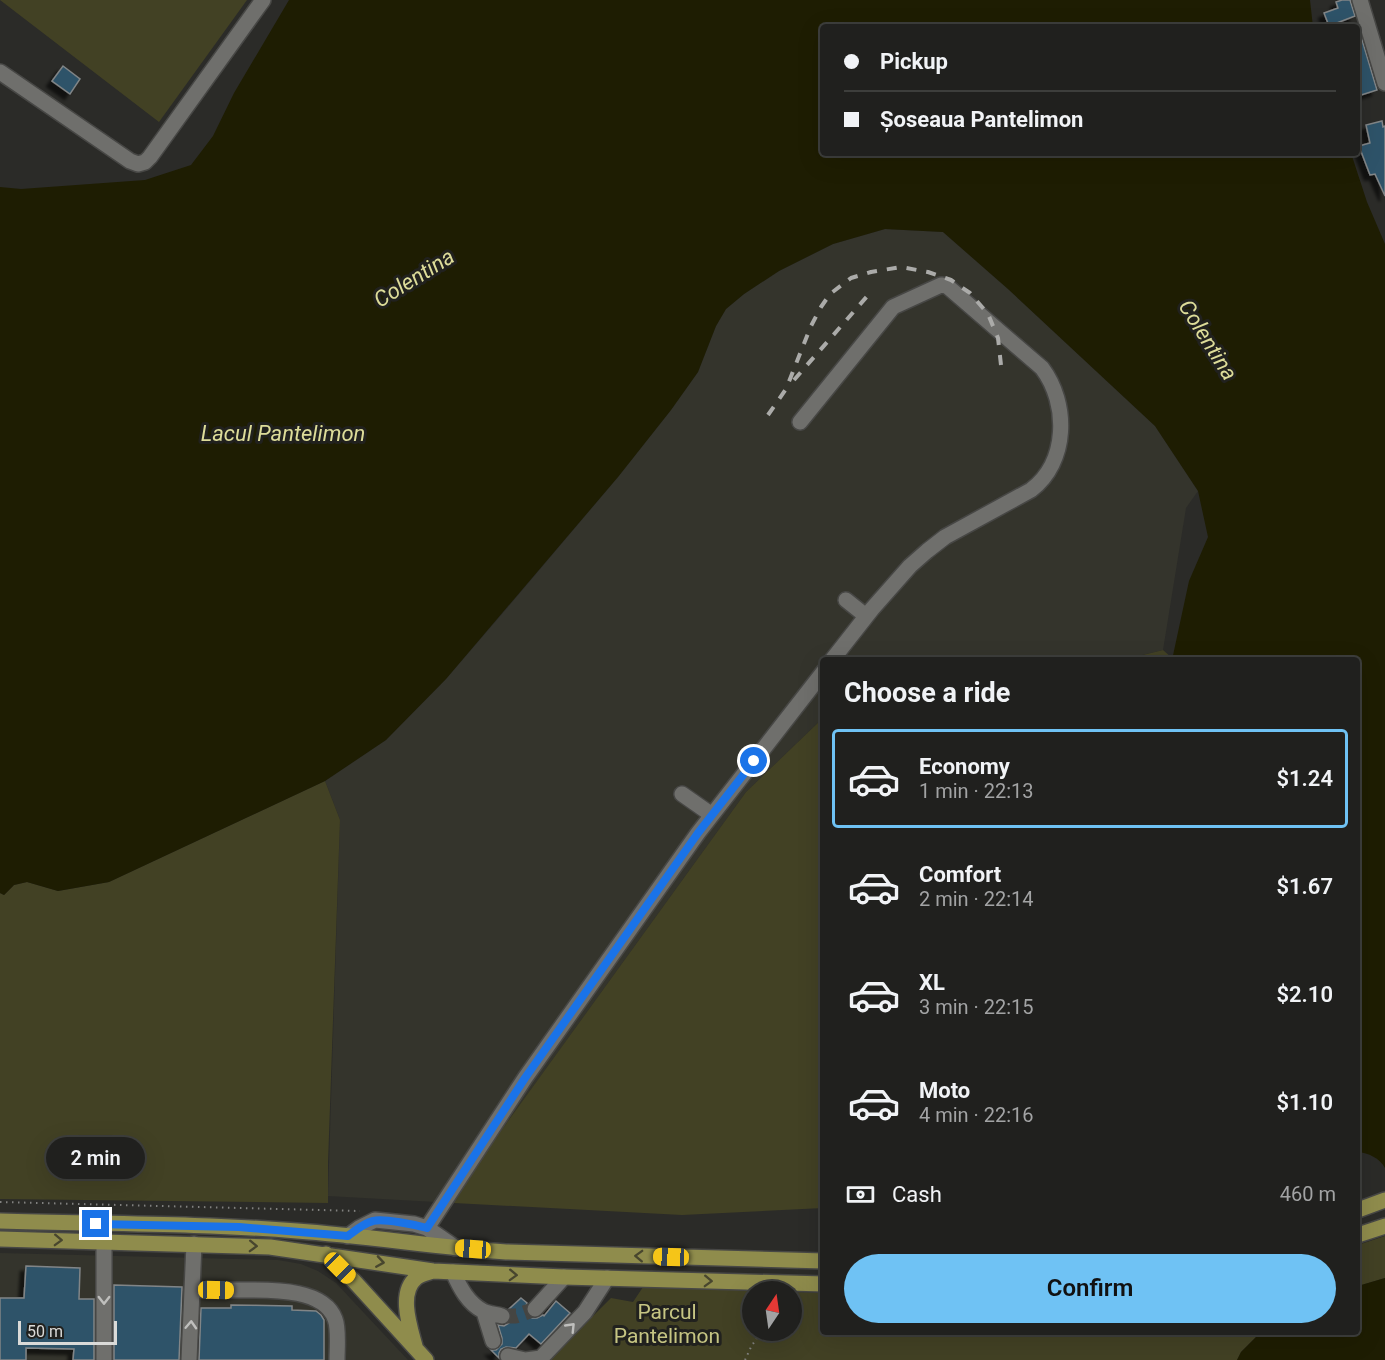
<!DOCTYPE html>
<meta charset="utf-8">
<style>
body{margin:0;font-family:Roboto,sans-serif;background:#2d2d2b;color:#f1f3f6;height:100vh;display:flex;flex-direction:column;font-size:22px;white-space:nowrap}
*{box-sizing:border-box;margin:0}
p{font-size:20px;color:#a2a3a4}
.icon{flex:none;width:33px;height:33px;fill:none;stroke:currentColor;stroke-width:2;stroke-linecap:round;stroke-linejoin:round}
.map{position:relative;flex:1;overflow:hidden}
.details{position:absolute;left:820px;top:657px;width:540px;height:678px;display:flex;flex-direction:column;background:#20201e;border-radius:6px;box-shadow:0 6px 24px #0002,0 0 0 2px #3d3e3c}
.details>*{flex:none}
.guide{position:absolute;left:820px;top:24px;width:540px;height:132px;border-radius:6px;box-shadow:0 6px 24px #0002,0 0 0 2px #3d3e3c;display:grid;align-content:center;height:132px;padding:0 24px;background:#20201e}
.needle{width:39px;rotate:13deg}
.buttons{position:absolute;left:742px;top:1281px;display:grid;gap:12px}
.buttons a{display:grid;place-items:center;width:60px;height:60px;border-radius:50%;background:#20201e;box-shadow:0 6px 24px #0002,0 0 0 2px #3d3e3c;font-size:30px}
.scale{position:absolute;left:18px;bottom:15px;width:99px;box-sizing:border-box;padding-left:6px;border:3px solid #dadad8;border-top:0;font-size:16px;line-height:21px;white-space:nowrap;color:#dadad8;-webkit-text-stroke:4px #21211e;paint-order:stroke}
.end{position:absolute;width:27px;height:27px;margin:-14px;border:8px solid #1a73e8;background:#fff;box-shadow:0 0 0 3px #fff}
.from{border-radius:50%}
.bubble{position:absolute;height:42px;border-radius:21px;background:#20201e;box-shadow:0 6px 24px #0002,0 0 0 2px #3d3e3c;font-size:20px;font-weight:600;line-height:42px;text-align:center}
.car{position:absolute;width:18px;height:36px;margin:-18px -9px;border-radius:8px;box-shadow:0 0 4px 2px #0007;background:linear-gradient(#f5c518 24%,#345 0 40%,#f5c518 0 76%,#345 0 86%,#f5c518 0)}
.guide b{display:flex;align-items:center;gap:21px;height:57px;font-size:22px}
.guide b+b{border-top:2px solid #3d3e3c}
.guide i{width:15px;height:15px;background:#f1f3f6}
ul{padding:0;list-style:none}
li{display:flex;align-items:center;gap:18px;height:99px;margin:0 12px 9px;padding:0 12px;border:3px solid transparent;border-radius:6px}
li div{flex:1}
li b{display:block;font-size:22px}
li em{font-style:normal;font-weight:600}
li.on{border-color:#6fc2f4}
li>.icon{width:54px;height:54px;stroke-width:1.5}
h2{padding:0 24px;font-size:27px;line-height:72px}
.pay{display:flex;align-items:center;gap:15px;height:66px;padding:0 24px;font-size:22px}
.pay p{margin-inline-start:auto}
.cta{display:flex;gap:12px;margin-top:auto;padding:12px 24px}
.cta a{flex:1;height:69px;border-radius:36px;background:#6fc2f4;color:#111;font-size:24px;font-weight:600;line-height:69px;text-align:center}
.map>svg:first-child{display:block}
.built{fill:#34342c}
.green{fill:#424124}
.water{fill:#1e1d02}
.building{fill:#2e5369;stroke:#818587;stroke-width:1.5;filter:url(#shadow)}
.lines{fill:none;stroke-linecap:round;stroke-linejoin:round}
.minor-tunnel{stroke:#454542;stroke-width:15;stroke-dasharray:15 8;stroke-linecap:butt}
.minor-casing{stroke:#474745;stroke-width:18}
.major-casing{stroke:#474745;stroke-width:18}
.path{stroke:#81817f;stroke-width:2;stroke-dasharray:1.5 4.5;stroke-linecap:butt}
.minor{stroke:#6f6f6c;stroke-width:15}
.major{stroke:#8f8c4c;stroke-width:15}
.rail{stroke:#ababa9;stroke-width:4;stroke-dasharray:10 10;stroke-linecap:butt}
.oneway{stroke:#48462e}
.oneway2{stroke:#bfbfbd}
.route{stroke:#1a73e8;stroke-width:8}
.labels{text-anchor:middle;dominant-baseline:central;stroke-width:6;stroke-linejoin:round;paint-order:stroke}
.park-label{font-size:21px;fill:#c6c583;stroke:#21211e}
.water-label{font-size:22px;font-style:italic;fill:#dddc99;stroke:#21211e}
</style>
<div class="map">
<svg width="1385" height="1360" viewBox="0 0 1385 1360">
<defs>
<filter id="shadow"><feDropShadow dx="-5.5" dy="5.5" stdDeviation="1.5" flood-color="#0009"/></filter>
</defs>
<rect width="100%" height="100%" fill="#2b2b28"/>
<!-- built -->
<path class="built" d="M885,229L943,232L1008,289L1155,426L1198,491L1186,508L1163,650L1122,660H824L823,718L746,792L490,1146L454,1203L328,1196L340,820L325,781L386,740L446,679L514,600L618,477L671,410L698,372L716,326L726,309L744,294L779,271L833,244Z
M0,1253L278,1260L301,1264L318,1271L336,1283L408,1360H0Z"/>
<!-- green -->
<path class="green" d="M0,0H247L159,122Z
M1163,650L1172,658V660H1123Z
M823,718V1208L682,1215L454,1203L490,1146L746,792Z
M325,781L340,820L328,1163V1203L0,1199V893L4,895L14,885L27,882L58,891L109,882Z
M1385,1236V1278L1358,1286V1245Z
M643,1287L774,1291L753,1292V1330H792V1292L823,1293L824,1332H1261L1241,1352L1237,1360H549L611,1298L633,1302Z"/>
<!-- water -->
<path class="water" d="M289,0H1310L1313,27H824V153H1351L1367,202L1385,244V1168C1380,1158 1368,1153 1358,1152V660H1172L1189,581L1208,537L1198,491L1155,426L1008,289L943,232L885,229L833,244L779,271L744,294L726,309L716,326L698,372L671,410L618,477L446,679L386,740L325,781L109,882L58,891L27,882L14,885L4,895L0,893V187L21,189L145,180L191,165L213,136L234,93Z
M1385,1278V1360H1237L1241,1352L1261,1332H1358V1286Z"/>
<!-- building -->
<path class="building" d="M1342,0H1350L1355,16L1329,26L1324,13L1338,8L1336,2Z
M1358,33H1360L1377,90L1358,96Z
M63,66L80,79L70,94L52,81Z
M1382,121L1383,127L1385,126V196L1375,174L1370,175L1359,146L1370,143L1366,125Z
M26,1266L80,1268L79,1299H94V1360H73L74,1349L26,1348V1360H0V1298H24Z
M114,1285L182,1287L179,1360H114Z
M521,1298L527,1303L525,1308L526,1313L532,1318H537L543,1315L544,1316L556,1301L570,1313L541,1344L529,1334L516,1348L506,1347L501,1349L499,1353V1358L491,1350H496L502,1344V1338L498,1325L504,1326L509,1323L512,1314L509,1309Z
M231,1305L292,1306V1310L316,1311L321,1315L324,1320V1360H199L201,1308H231Z"/>
<g class="lines">
<!-- minor-tunnel -->
<path class="minor-tunnel" d="M502,1316H516L535,1309"/>
<!-- minor casing -->
<g class="minor-casing">
<path id="minor" d="M1360,0L1385,83
M0,72L130,161L138,164L145,162L150,157L263,0
M800,422L893,307L941,285L947,286L1042,368C1069,404 1068,462 1031,490L945,537L927,551L910,566L872,609L832,660
M846,600L866,616
M682,794L712,815
M427,1228L525,1078L698,833L824,671
M348,1236L359,1228L375,1220L414,1224L427,1228L456,1248
M194,1244L192,1290C209,1290 226,1290 243,1290C270,1290 324,1288 335,1319C339,1329 337,1349 337,1360
M453,1272C460,1288 468,1303 483,1311C488,1314 496,1314 502,1316
M535,1309L564,1277
M484,1312L493,1341
M508,1356L525,1360
M104,1360V1241
M189,1360L192,1290
M526,1360L541,1358L585,1312L607,1278"/>
</g>
<!-- major casing -->
<g class="major-casing">
<path id="major" d="M1358,1210L1385,1200
M0,1221C99,1224 198,1223 297,1231C367,1236 436,1247 506,1252L824,1261
M1358,1235L1385,1226
M0,1239L270,1247L433,1271L564,1277L824,1284
M326,1254L354,1281L426,1360
M415,1346C410,1327 398,1293 416,1278C421,1274 428,1273 433,1271"/>
</g>
<!-- path -->
<path class="path" d="M0,1202L360,1211
M745,1360L751,1347L762,1330"/>
<!-- minor -->
<use href="#minor" class="minor"/>
<!-- major -->
<use href="#major" class="major"/>
<!-- rail -->
<path class="rail" d="M794,380L870,293
M768,415L786,389L811,326L821,307L830,294L851,278L871,272L901,267L928,272L951,280L970,293L988,314L998,338L1001,365"/>
</g>
<!-- one-way arrows -->
<defs><path id="oneway-chevron" d="M-2-3.5L2.5 0L-2 3.5" fill="none" stroke-width="1.6" stroke-linecap="round" stroke-linejoin="round" transform="scale(1.5)"/></defs>
<g class="oneway">
<use href="#oneway-chevron" transform="translate(58 1240) rotate(2)"/>
<use href="#oneway-chevron" transform="translate(253 1246) rotate(2)"/>
<use href="#oneway-chevron" transform="translate(639 1256) rotate(-178)"/>
<use href="#oneway-chevron" transform="translate(380 1262) rotate(9)"/>
<use href="#oneway-chevron" transform="translate(513 1275) rotate(2)"/>
<use href="#oneway-chevron" transform="translate(708 1281) rotate(2)"/>
</g>
<g class="oneway2">
<use href="#oneway-chevron" transform="translate(104 1300) rotate(90)"/>
<use href="#oneway-chevron" transform="translate(191 1325) rotate(-87)"/>
<use href="#oneway-chevron" transform="translate(571 1327) rotate(-46)"/>
</g>
<g class="lines">
<!-- route -->
<path class="route" d="M96,1224L239,1227L348,1236C356,1230 364,1223 373,1221C383,1218 416,1225 427,1228L525,1078L698,833L754,761"/>
</g>
<g class="labels">
<!-- park labels -->
<g class="park-label">
<text x="667" y="1312">Parcul<tspan x="667" dy="24">Pantelimon</tspan></text>
</g>
<!-- water labels -->
<g class="water-label">
<text transform="translate(414 278) rotate(-32)">Colentina</text>
<text transform="translate(1208 340) rotate(58)">Colentina</text>
<text x="283" y="433">Lacul Pantelimon</text>
</g>
</g>
</svg>
<div class="buttons">
<a><svg class="needle" viewBox="-14 -14 28 28"><path d="M0-13l5 13h-10z" fill="#e53935"/><path d="M0 13l5-13h-10z" fill="#a2a3a4"/></svg></a>
</div>
<div class="scale">50 m</div>
<i class="end from" style="left:754px;top:761px"></i>
<i class="end" style="left:96px;top:1224px"></i>
<div class="bubble" style="left:46px;top:1137px;width:99px">2 min</div>
<i class="car" style="left:473px;top:1249px;rotate:274deg"></i>
<i class="car" style="left:671px;top:1257px;rotate:272deg"></i>
<i class="car" style="left:340px;top:1268px;rotate:135deg"></i>
<i class="car" style="left:216px;top:1290px;rotate:91deg"></i>
<div class="guide">
<b><i class="from"></i>Pickup</b>
<b><i></i>Șoseaua Pantelimon</b>
</div>
<section class="details">
<h2>Choose a ride</h2>
<ul>
<li class="on"><svg class="icon" aria-label="car" viewBox="0 0 24 24"><path d="M5 17H2v-5l4-1 3-4h7l3 4 3 1v5h-3M9 17h6M6 11h13"/><circle cx="7" cy="17" r="2"/><circle cx="17" cy="17" r="2"/></svg><div><b>Economy</b><p>1 min · 22:13</p></div><em>$1.24</em></li>
<li><svg class="icon" aria-label="car" viewBox="0 0 24 24"><path d="M5 17H2v-5l4-1 3-4h7l3 4 3 1v5h-3M9 17h6M6 11h13"/><circle cx="7" cy="17" r="2"/><circle cx="17" cy="17" r="2"/></svg><div><b>Comfort</b><p>2 min · 22:14</p></div><em>$1.67</em></li>
<li><svg class="icon" aria-label="car" viewBox="0 0 24 24"><path d="M5 17H2v-5l4-1 3-4h7l3 4 3 1v5h-3M9 17h6M6 11h13"/><circle cx="7" cy="17" r="2"/><circle cx="17" cy="17" r="2"/></svg><div><b>XL</b><p>3 min · 22:15</p></div><em>$2.10</em></li>
<li><svg class="icon" aria-label="car" viewBox="0 0 24 24"><path d="M5 17H2v-5l4-1 3-4h7l3 4 3 1v5h-3M9 17h6M6 11h13"/><circle cx="7" cy="17" r="2"/><circle cx="17" cy="17" r="2"/></svg><div><b>Moto</b><p>4 min · 22:16</p></div><em>$1.10</em></li>
</ul>
<div class="pay"><svg class="icon" aria-label="cash" viewBox="0 0 24 24"><path d="M3 7h18v10H3z"/><circle cx="12" cy="12" r="2"/></svg>Cash<p>460 m</p></div>
<div class="cta"><a>Confirm</a></div>
</section>
</div>
